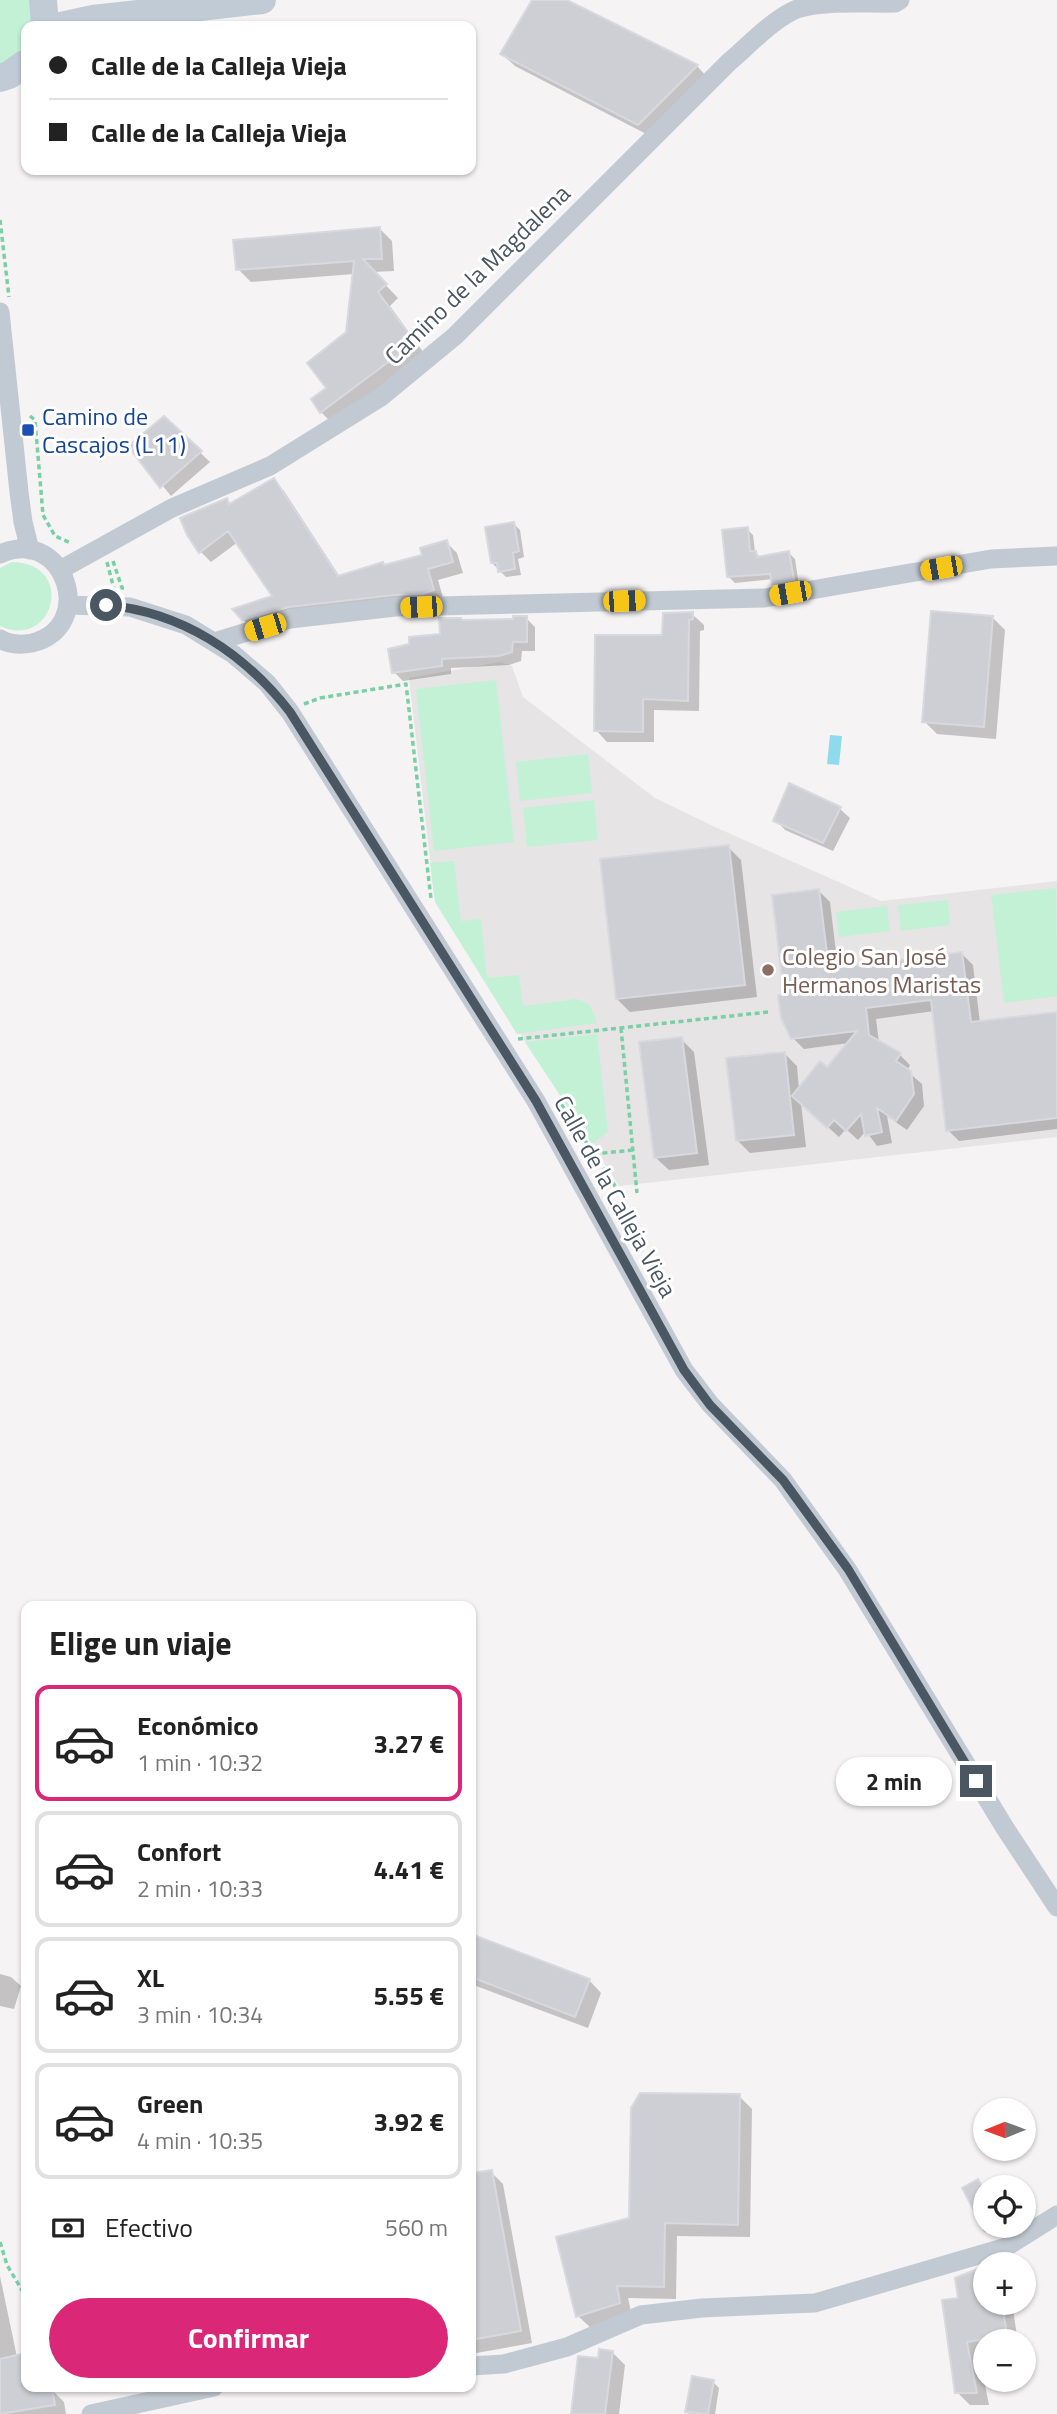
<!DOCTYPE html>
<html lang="es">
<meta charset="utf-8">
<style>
body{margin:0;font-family:"Titillium Web",sans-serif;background:#f2f2f2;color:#222;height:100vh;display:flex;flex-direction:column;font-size:26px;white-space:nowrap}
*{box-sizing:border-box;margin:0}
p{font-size:23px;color:#767676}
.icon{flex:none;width:38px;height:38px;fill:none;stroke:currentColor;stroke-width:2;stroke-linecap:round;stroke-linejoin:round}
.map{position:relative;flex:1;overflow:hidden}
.sheet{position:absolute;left:21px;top:1601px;width:455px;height:791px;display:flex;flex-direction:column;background:#fff;border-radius:14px;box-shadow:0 2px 5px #0004}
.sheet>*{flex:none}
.hud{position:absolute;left:21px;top:21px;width:455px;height:154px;border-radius:14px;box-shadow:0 2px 5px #0004;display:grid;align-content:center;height:154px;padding:0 28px;background:#fff}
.needle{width:46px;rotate:269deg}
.fabs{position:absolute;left:973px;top:2098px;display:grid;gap:14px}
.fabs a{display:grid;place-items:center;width:63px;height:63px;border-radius:50%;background:#fff;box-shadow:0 2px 5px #0004;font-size:35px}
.end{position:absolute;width:32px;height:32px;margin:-16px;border:9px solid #4a5661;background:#fff;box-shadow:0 0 0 4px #fff}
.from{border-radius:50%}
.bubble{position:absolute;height:49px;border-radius:24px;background:#fff;box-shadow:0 2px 5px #0004;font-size:23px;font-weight:700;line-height:49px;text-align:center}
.car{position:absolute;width:21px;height:42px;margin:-21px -10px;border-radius:9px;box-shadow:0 0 5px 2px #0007;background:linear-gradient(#f5c518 24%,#345 0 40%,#f5c518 0 76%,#345 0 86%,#f5c518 0)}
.hud b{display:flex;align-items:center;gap:24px;height:66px;font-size:26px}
.hud b+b{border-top:2px solid #e0e0e0}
.hud i{width:18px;height:18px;background:#222}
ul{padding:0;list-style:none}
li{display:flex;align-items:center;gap:21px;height:116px;margin:0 14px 10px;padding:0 14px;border:4px solid #e0e0e0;border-radius:14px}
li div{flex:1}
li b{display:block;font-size:26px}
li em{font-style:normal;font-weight:700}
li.selected{border-color:#db2777}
li>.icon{width:63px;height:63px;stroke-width:1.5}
h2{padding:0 28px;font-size:32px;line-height:84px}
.pay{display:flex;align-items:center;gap:18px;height:77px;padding:0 28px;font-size:26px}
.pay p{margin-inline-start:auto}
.action{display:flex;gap:14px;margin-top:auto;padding:14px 28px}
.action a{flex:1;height:80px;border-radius:42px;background:#db2777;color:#fff;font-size:28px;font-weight:700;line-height:80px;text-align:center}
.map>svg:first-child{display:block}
.education{fill:#e6e4e5}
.green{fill:#c3f1d5}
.water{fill:#90daee}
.shadow{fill:#0003}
.building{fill:#cdcfd5;stroke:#d7d9de;stroke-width:2}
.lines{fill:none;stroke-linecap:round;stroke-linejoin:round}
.path{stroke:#7ad0a6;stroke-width:3.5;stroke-dasharray:5 3.5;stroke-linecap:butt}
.street{stroke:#c1cad2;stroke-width:19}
.secondary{stroke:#c1cbd6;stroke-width:28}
.route{stroke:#4a5661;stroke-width:9}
.transit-dot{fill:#1a4fb4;stroke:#fff;stroke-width:2.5}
.education-dot{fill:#8d6e63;stroke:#fff;stroke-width:2.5}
.labels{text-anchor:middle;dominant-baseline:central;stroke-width:6;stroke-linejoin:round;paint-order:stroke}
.street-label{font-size:24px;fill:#4a5661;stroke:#fff}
.transit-label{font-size:24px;fill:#164399;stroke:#fff;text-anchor:start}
.education-label{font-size:24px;fill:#785e54;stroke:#fff;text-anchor:start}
</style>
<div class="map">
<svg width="1057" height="2414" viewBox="0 0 1057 2414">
<rect width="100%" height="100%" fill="#f5f3f3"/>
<!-- education -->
<path class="education" d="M500,662L512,666L523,697L655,798L715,827L881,901L1057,881V1137L619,1186L435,902L409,678Z"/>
<!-- green -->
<path class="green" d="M0,0H29L33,26H26V43L14,56L0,64Z
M12,562C77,563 54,651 0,626V568Z
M496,680L514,842L434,851L416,689Z
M588,754L592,793L520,801L516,762Z
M594,800L598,840L527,847L523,808Z
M454,861L461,921L481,919L487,978L519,975L523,1006L577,999L590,1005L597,1023L517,1034L435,902L430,863Z
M1056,888L1057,996L1004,1003L991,895Z
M948,900L950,925L901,931L898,905Z
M887,906L890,931L839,937L836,912Z
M597,1034L608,1132L592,1144L525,1042Z"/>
<!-- water -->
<path class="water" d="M830,735L842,736L839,765L827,764Z"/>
<!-- shadow -->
<path class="shadow" d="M535,0H563L697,66L709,79L652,137L515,66L502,54Z
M379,228L392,241L394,271L373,272L398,298L390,306L426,356L334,425L321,412L347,333L354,274L251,282L238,269Z
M164,418L210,462L171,496L131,447Z
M273,480L284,491L340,577L424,556L446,542L457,553L463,573L438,580L444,601L254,631L243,619L275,597L238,542L211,562L200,551L226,500L231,504Z
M514,524L520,530L524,557L518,559L521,575L506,577L492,563Z
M747,529L753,535L755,552L761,558L789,553L795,559L799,585L780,590L773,579L735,583L729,577Z
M692,614L704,625V630L700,631L699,711L654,710V742H607L596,730L664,637Z
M992,617L1005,630L996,739L937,734L924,721Z
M526,618L535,627V651H522L521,661L509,665L451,668V674L403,681L394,672L442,635L463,622L515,621Z
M790,785L840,809L850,818L833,851L785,830L776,820Z
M728,847L741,860L757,997L630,1012L617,999Z
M819,891L830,902L838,969L962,954L973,965L980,1023L1057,1014V1129L959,1141L948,1130L934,1011L876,1019L879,1042L900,1055L910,1065L907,1071L922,1084L924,1106L907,1130L887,1116L892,1143L877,1146L866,1131L858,1140L846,1129L839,1137L801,1103L806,1147L750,1153L737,1140L784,1053L797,1066L799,1089L828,1070L849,1043L804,1049L793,1038L786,996Z
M681,1039L694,1052L709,1165L669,1170L656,1158Z
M471,1936L589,1980L601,1993L588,2028L471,1984Z
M0,1974L11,1977L21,1986L14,2009L0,2006Z
M739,2096L752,2109L750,2237L677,2236L676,2299L628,2298L632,2316L591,2328L578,2316L631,2219Z
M491,2172L503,2184L532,2343L471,2354V2176Z
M978,2181L985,2190V2226H1001L990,2232L984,2226Z
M985,2269V2303H1012L1018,2342H985V2353L979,2354L989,2405H970L957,2392L960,2299L957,2279Z
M0,2276L17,2357L26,2355V2387H49L64,2402L66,2414H0Z
M612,2352L625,2365L619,2414H573L600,2360Z
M713,2382L719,2388L715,2414H689L687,2412Z"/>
<!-- building -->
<path class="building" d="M532,0H567L698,65L638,125L500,54Z
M380,227L382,259H363L387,284L378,292L415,342L320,413L311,399L326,388L307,363L346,332L354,261L236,270L233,240Z
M164,416L202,451L160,488L128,446Z
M274,478L338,576L383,562L384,565L422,555L420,548L447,540L453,562L428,569L434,590L422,594L394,595L289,607L242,620L232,609L272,596L228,531L199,553L187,535L180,518L227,498L229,504Z
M514,522L519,551L513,553L515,569L498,572L497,563H491L485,527Z
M748,527L750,551H756L757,557L789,551L794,580L772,584L770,574L727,577L722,530Z
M931,611L993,616L984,727L922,722Z
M693,612V619L689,620L688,701L643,699V732L594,731L595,635H662L663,613Z
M513,616H527V642H513L512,652L499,656L442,659V666L392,673L388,649L409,644V637L440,634L439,618H461L462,620L513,619Z
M789,783L841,807L823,843L773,821Z
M729,845L745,985L616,999L600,859Z
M819,889L829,969L962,952L971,1022L1057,1012V1118L946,1131L931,1000L866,1008L869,1035L901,1053L896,1061L911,1071L914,1094L896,1121L877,1108L882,1132L865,1136L861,1114L846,1131L834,1120L827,1128L792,1096L820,1061L827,1067L857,1031L791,1039L781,1018L778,995H784L772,895Z
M682,1037L697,1153L654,1158L639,1042Z
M785,1052L794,1135L736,1141L726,1058Z
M471,1934L590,1979L575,2017L471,1977Z
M640,2093L740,2094L738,2225L665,2223L664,2287L617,2286L620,2303L576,2317L556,2237L629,2218L631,2108Z
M492,2170L521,2331L471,2340V2192L475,2191L472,2173Z
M978,2179L985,2192V2232L962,2188Z
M985,2266V2303H1002L1007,2335L967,2342L977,2393H955L942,2300L958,2298L955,2278Z
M599,2349L613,2351L605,2414H571L578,2356L598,2358Z
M26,2353V2387H40V2390L52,2388L55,2405L0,2414V2359Z
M692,2376L714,2380L708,2414L685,2412Z"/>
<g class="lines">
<!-- path -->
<path class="path" d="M0,220L9,297
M30,416L35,420L43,515L55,536L71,543
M113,561L122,588H124
M107,562L114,589
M304,704L320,698L406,684L431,899
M621,1028L637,1193
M518,1039L768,1012
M561,1104L621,1195
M594,1154L633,1150
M0,2242L7,2265L26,2297"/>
<!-- street -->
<path class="street" d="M0,312L19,492L23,522L30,550
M0,554C65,525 98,627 32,643C21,645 10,645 0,639
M60,570L172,508L270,466L381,397L455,336L729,62C748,46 774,18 797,9C825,0 866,4 895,3L900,0
M68,605L130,607L186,625L233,654L267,683L290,712L536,1101L684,1370L710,1404L783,1480L847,1569L1005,1828L1057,1907
M214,642L290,619L395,607L765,598L991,559L1057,556
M471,2366L504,2364L567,2347L641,2315L702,2308L815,2303L1006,2247L1057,2215
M91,2414L214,2387"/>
<!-- secondary -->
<path class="secondary" d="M43,0L45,26
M61,26L93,19L262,0
M0,78L9,75L26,63"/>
</g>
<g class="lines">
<!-- route -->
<path class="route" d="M106,605C182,612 244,653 290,712L536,1101L684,1370L710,1405L783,1480L848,1569L976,1781"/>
</g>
<!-- markers -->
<rect class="transit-dot" x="21" y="423" width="14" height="14" rx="3.5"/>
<circle class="education-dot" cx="768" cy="970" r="7"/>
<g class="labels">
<!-- street labels -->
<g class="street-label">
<text transform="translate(477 274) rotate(-44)">Camino de la Magdalena</text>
<text transform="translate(616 1196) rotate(61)">Calle de la Calleja Vieja</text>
</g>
<!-- transit labels -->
<g class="transit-label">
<text x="42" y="416">Camino de<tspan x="42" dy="28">Cascajos (L11)</tspan></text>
</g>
<!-- education labels -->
<g class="education-label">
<text x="782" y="956">Colegio San José<tspan x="782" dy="28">Hermanos Maristas</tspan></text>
</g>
</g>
</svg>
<div class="fabs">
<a><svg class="needle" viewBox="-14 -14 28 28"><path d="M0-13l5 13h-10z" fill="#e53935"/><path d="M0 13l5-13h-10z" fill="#767676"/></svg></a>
<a><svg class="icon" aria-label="locate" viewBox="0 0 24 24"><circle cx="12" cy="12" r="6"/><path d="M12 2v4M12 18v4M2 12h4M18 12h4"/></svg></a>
<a>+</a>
<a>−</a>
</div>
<i class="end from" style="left:106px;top:605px"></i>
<i class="end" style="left:976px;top:1781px"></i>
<div class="bubble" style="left:836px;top:1757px;width:116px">2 min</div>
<i class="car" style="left:941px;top:568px;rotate:260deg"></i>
<i class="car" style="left:790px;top:593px;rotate:260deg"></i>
<i class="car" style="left:624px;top:601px;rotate:88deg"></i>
<i class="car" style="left:421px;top:607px;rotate:268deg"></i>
<i class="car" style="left:265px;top:627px;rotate:253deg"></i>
<div class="hud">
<b><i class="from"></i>Calle de la Calleja Vieja</b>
<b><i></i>Calle de la Calleja Vieja</b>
</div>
<section class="sheet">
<h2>Elige un viaje</h2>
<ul>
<li class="selected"><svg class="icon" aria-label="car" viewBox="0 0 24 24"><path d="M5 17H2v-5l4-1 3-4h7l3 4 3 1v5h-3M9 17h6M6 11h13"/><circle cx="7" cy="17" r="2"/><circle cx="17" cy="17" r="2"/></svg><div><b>Económico</b><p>1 min · 10:32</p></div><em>3.27 €</em></li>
<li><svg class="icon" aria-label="car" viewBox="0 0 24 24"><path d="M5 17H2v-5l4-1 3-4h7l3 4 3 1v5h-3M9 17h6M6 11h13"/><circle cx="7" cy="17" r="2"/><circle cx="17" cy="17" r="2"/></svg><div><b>Confort</b><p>2 min · 10:33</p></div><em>4.41 €</em></li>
<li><svg class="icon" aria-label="car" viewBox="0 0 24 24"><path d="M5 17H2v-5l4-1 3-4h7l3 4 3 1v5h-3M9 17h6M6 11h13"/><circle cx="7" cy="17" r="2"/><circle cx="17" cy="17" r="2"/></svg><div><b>XL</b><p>3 min · 10:34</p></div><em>5.55 €</em></li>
<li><svg class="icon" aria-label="car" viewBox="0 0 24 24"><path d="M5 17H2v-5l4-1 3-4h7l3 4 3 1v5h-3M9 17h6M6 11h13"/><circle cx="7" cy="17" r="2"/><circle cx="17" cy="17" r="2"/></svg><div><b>Green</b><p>4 min · 10:35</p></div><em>3.92 €</em></li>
</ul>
<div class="pay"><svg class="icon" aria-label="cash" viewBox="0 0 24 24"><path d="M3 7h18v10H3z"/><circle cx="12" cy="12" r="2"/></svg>Efectivo<p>560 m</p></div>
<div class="action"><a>Confirmar</a></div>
</section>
</div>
